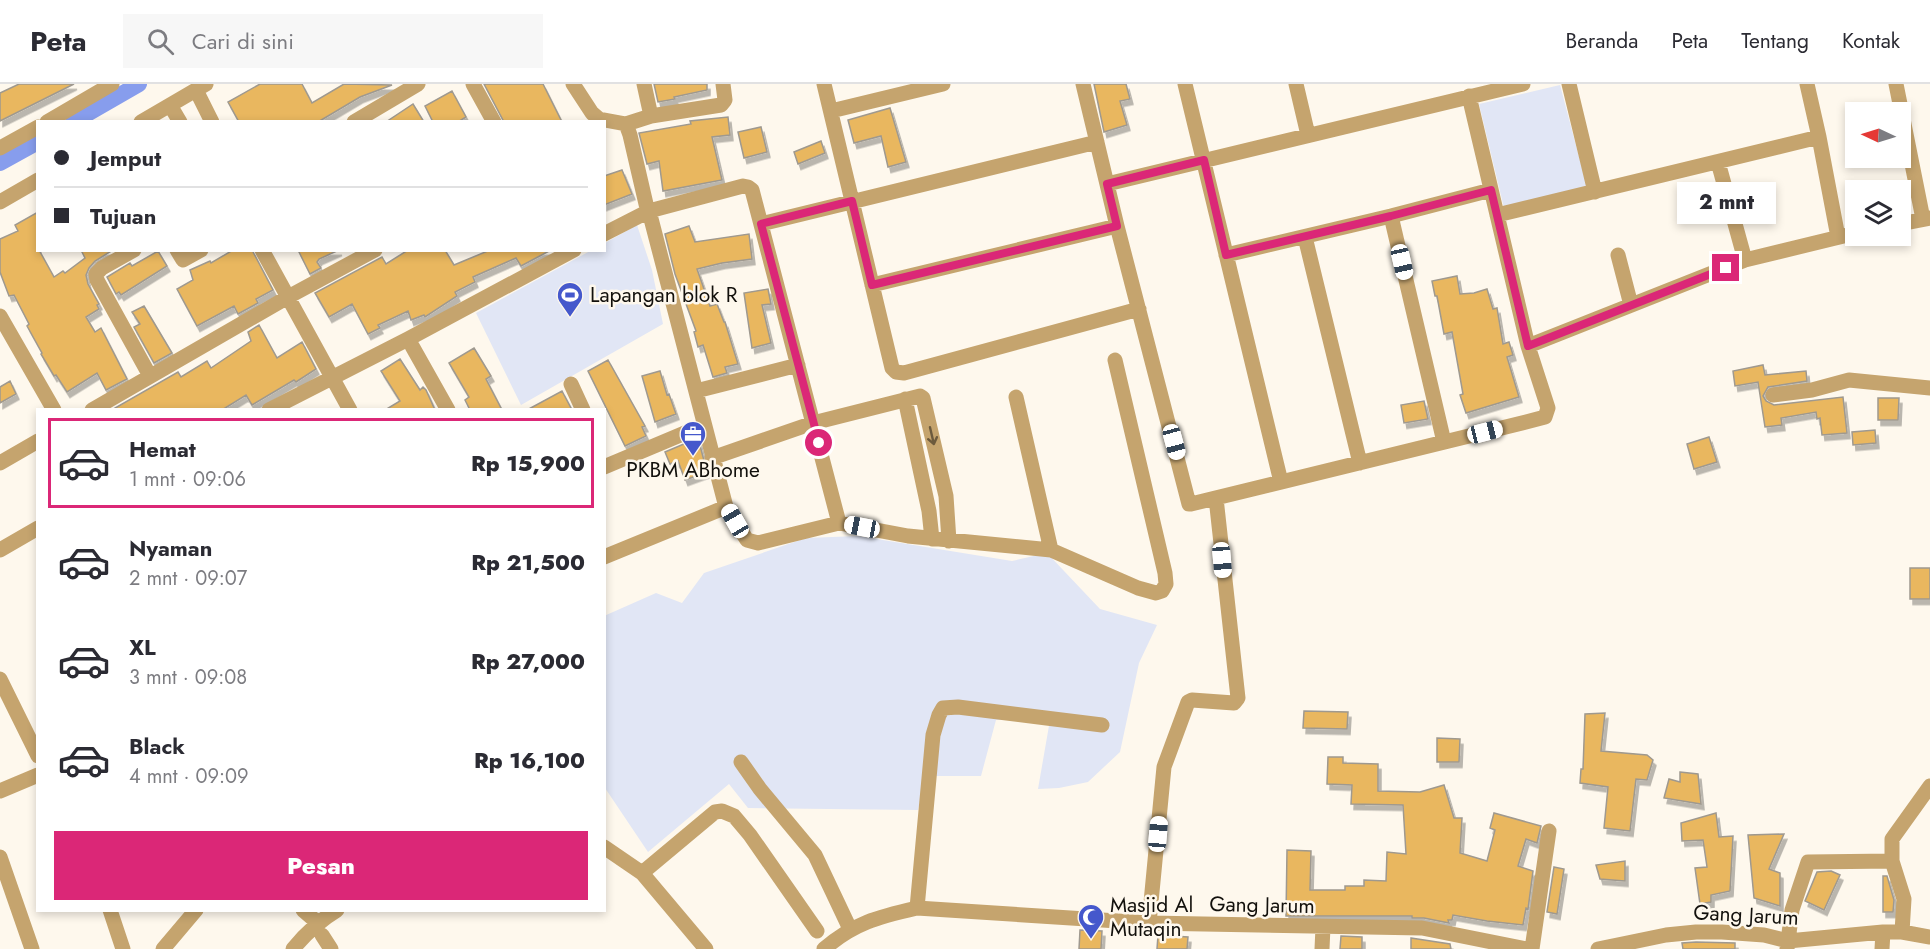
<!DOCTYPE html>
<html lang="id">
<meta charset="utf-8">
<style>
body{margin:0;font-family:Jost,sans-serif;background:#f7f7f7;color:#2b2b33;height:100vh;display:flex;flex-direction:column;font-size:22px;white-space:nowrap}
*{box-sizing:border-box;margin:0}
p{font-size:20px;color:#7c7c81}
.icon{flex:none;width:33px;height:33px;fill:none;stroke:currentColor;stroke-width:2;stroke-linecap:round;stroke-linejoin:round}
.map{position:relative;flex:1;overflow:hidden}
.side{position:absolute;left:36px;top:324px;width:570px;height:504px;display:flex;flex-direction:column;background:#fff;border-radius:0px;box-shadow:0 3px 9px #0003}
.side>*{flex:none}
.top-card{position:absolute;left:36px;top:36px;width:570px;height:132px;border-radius:0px;box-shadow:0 3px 9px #0003;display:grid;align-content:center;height:132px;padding:0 18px;background:#fff}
.needle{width:39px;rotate:274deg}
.buttons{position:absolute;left:1845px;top:18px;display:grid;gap:12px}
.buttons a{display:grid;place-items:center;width:66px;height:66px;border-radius:0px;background:#fff;box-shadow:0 3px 9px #0003;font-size:30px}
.end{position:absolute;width:27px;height:27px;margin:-14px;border:8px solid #db2777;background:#fff;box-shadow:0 0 0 3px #fff}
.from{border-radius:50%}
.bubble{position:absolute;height:42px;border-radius:0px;background:#fff;box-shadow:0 3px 9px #0003;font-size:20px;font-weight:800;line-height:42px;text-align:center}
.car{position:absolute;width:18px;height:36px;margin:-18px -9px;border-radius:8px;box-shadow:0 0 4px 2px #0007;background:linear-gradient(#fff 24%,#345 0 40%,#fff 0 76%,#345 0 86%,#fff 0)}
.top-card b{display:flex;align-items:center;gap:21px;height:57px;font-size:22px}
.top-card b+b{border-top:2px solid #e1e1e2}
.top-card i{width:15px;height:15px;background:#2b2b33}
ul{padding:10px 0 0;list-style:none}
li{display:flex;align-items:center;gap:18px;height:90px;margin:0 12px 9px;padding:0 6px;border:3px solid transparent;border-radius:0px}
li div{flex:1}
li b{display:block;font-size:22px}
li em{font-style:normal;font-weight:800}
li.selected{border-color:#db2777}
li>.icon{width:54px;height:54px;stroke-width:1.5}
.cta{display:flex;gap:12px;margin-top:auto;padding:12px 18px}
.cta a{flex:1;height:69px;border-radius:0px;background:#db2777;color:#fff;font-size:24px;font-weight:800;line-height:69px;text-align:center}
header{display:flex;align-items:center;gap:36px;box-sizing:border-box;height:84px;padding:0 30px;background:#fff;border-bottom:2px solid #e1e1e2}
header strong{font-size:28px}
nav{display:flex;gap:33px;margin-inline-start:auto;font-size:21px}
.search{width:420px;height:54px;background:#f7f7f7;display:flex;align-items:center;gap:15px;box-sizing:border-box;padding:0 21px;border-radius:0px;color:#7c7c81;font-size:22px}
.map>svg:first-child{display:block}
.green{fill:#e1e6f5}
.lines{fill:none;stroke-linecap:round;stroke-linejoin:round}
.canal{stroke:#879ded;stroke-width:16}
.building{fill:#e9b75f;stroke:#9f998f;stroke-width:1.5;filter:url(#shadow)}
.minor{stroke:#c5a46e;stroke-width:15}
.oneway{stroke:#6c5a3d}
.route{stroke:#db2777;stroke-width:8}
.labels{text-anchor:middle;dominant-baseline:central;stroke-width:5;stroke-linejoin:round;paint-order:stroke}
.poi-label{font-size:21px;fill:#12100c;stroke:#fef8ed;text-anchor:start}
.street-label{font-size:21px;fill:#12100c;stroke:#fef8ed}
</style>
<header>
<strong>Peta</strong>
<div class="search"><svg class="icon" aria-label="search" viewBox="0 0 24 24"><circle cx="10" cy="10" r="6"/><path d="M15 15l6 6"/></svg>Cari di sini</div>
<nav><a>Beranda</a><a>Peta</a><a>Tentang</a><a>Kontak</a></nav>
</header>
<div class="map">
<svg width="1930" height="865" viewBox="0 0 1930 865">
<defs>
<filter id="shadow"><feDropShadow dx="3" dy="5.5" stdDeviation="0" flood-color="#0004"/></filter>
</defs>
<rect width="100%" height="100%" fill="#fef8ed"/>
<!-- green -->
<path class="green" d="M1560,1L1587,103L1504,124L1479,20Z
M637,141L652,186L663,240L521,321L476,229L590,167L604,166L605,159Z
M858,452L1012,477L1047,469L1100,525L1157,541L1139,579L1120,668L1088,698L1059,704L1038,705L1050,636H996L981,692H926L918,726L748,724L729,700L648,768L605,704L604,532L656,509L682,519L704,489L806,454Z"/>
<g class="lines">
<!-- canal -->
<path class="canal" d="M73,38L139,0
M0,79L38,58"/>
</g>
<!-- building -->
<path class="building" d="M19,0H74L0,37V9Z
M260,0H302L312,19L344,0L392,1L360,13L318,38H239L228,18Z
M484,0H543L562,38H504Z
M654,0H707V6L674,13L675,15L658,18Z
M1094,0H1126L1130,15L1120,17L1127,41L1104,48Z
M452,7L466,33L458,38H433L425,22Z
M413,20L424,38H386Z
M890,24L906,78L888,83L881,52L854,59L848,36Z
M728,33L730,51L712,53L722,96L663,107L659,77L647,80L639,49L691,40L690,37Z
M761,43L767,68L744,74L738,48Z
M821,57L825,69L798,80L794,68Z
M622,86L632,110L604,121V92Z
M38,128V166H39L54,193L63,187L65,189L85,174L81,166H113L95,177L89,184L86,191L88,200L99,220L97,221L99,225L86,233L95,248L101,244L127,295L106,306L97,289L67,308L56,291L54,292L41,270L42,269L27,242L29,240L14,211L9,212L0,188V155L18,147L15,141Z
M689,142L695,158L749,150L752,175L722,179L697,185L710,222L717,220L724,238H725L738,280L725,283L727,289L713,293L703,261L698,263L694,248L696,247L675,190L665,150Z
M233,166H252L273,206L256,215L258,219L238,230L234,222L197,242L177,205L193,196L190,186L210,177L211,179Z
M298,166H339L319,175L317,178L321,184L310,190Z
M408,166H445L454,181L490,166H551L521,182L516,174L473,193L475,198L455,208L457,212L425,233L424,231L411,236L408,227L378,241L380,244L368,250L352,220L329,233L315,209L382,173L386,180Z
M158,167L167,182L121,211L119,208L116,210L107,193L130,179L132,182Z
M1457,192L1460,210L1474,209L1487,205L1493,225L1497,224L1503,260L1509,258L1513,271L1507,273L1519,313L1466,329L1460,311L1463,310L1452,248L1444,250L1437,212H1435L1432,197Z
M768,205L771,220L762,221L771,259L752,264L744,209Z
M144,222L172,269L154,279L134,243L140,240L132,228Z
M259,241L277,274L302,258L316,285L296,298L294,296L252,321L246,311L222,326H116L115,324L178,288L181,293L207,277L211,284L251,257L248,248Z
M474,264L491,292L486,295L502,326H470L465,316L469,313L449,279Z
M400,275L420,306L423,303L426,306L435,326H385L400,317L381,287Z
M608,276L645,342L642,343L646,352L625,362L588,287Z
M1763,281L1765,291L1806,287L1807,297L1768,303L1763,312L1766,317L1774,321L1843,313L1847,349L1822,351L1820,334L1817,335L1816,328L1781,334L1782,341L1765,343L1758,298L1735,302L1733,287Z
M660,287L667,311L669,310L676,330L655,338L642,292Z
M10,297L16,310L0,319V303Z
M562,307L572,326H527Z
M1878,314H1899L1898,336H1878Z
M1424,317L1428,335L1404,339L1401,321Z
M1875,346L1876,359L1853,361L1852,348Z
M1709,353L1717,378L1694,385L1687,360Z
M698,354L707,388L685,396L678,377L670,380L665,368Z
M1910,484H1930V515H1910Z
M1304,627L1348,628L1347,645L1303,644Z
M1605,629L1601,667L1647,671L1653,676L1647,696L1636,695L1630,747L1604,744L1608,703L1580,699L1581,685H1583L1585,630Z
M1437,654L1460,655L1459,678H1437Z
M1328,673H1343V679L1378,680V707L1420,708L1444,701L1454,734H1462L1460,769L1487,777L1495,746L1490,744L1494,729L1541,742L1537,759L1526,755L1518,782L1533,787L1528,825L1526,824L1523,841L1487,837L1453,831L1452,836H1448L1449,839L1424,834H1412V832H1286L1287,766L1311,767L1310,806H1345V802H1364V796L1386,797L1387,768L1406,770L1403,721L1351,720L1352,701L1327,700Z
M1680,688L1698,690L1701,720L1664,714L1669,695L1680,698Z
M1716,729L1719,753L1733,752L1730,807L1711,811V818L1700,820L1695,784L1707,783L1703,756L1682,757L1681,739Z
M1784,750L1769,785L1780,789V822L1754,814L1748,751Z
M1625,777V797L1600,795L1596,781Z
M1554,783L1564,785L1557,830L1547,828Z
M1831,787L1840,791L1824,826L1805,817L1817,788Z
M1883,792H1887L1894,816L1893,828H1883Z
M1080,846L1102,847L1101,865H1079Z
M1158,851L1188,853L1187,865H1157Z
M1341,852L1362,853V865H1340Z
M1411,854L1450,860L1451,865H1411Z
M1696,858L1735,859V865H1683L1682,859Z"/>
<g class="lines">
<!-- minor -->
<path class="minor" d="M473,0L494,38
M573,0L592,29L599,35L626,40L630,51L646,120L649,127L726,423L747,456L758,459L839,439L908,452L1051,466L1138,504L1156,509L1162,507L1166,500L1165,489L1115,276
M824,0L892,284L896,288L904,289L1139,225
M1083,0L1117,142L1189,420H1191L1526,338L1545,333L1548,324L1528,262L1469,12
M1185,0L1281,398
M1296,0L1308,51
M1569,0L1595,108
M1807,0L1819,53L1838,153
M1896,0L1923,135
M196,6L212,38
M170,21L180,38
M831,27L943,0
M651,32L721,21L725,16L723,0
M47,38L112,0
M141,38L206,0
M354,38L418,0
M626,40L651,32L644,0
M0,64L38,43
M1718,78L1745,176
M1107,100L1523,0
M0,118L38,96
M1497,131L1819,53
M1391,132L1444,358
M761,140L1097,58
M1900,140L1930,134
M604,150L649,127L743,102L748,103L752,106L839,439
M1305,153L1360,379
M134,166L102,184L96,190L97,196L150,292
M177,166L183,176L201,166
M262,166L350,326
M1226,171L1391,132L1491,106
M1618,171L1631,221
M872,201L1117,142
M0,232L54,326
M412,262L448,326
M1528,262L1745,176L1856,149
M571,300L583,326
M696,307L798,281
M1773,311L1812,306L1849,296L1930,304
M1016,313L1051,466
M905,315L929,427L932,455
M92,326L288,213L375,166
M269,326L408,255L574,166
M712,374L813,339L920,312L923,314L946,412L949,457
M0,379L38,357
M604,383L704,341
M0,466L38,444
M604,473L726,423
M0,595L38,672
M741,678L760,705L815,771L850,845
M0,707L38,691
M604,763L642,789L706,865
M0,773L32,865
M642,789L715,728L722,727L734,732L750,751L817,847
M917,824L933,651L939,631L943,624L958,623L1102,641
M110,826L123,865
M303,826L318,839
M1149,839L1164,683L1188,618L1192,616L1234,619L1238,614L1216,414
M1902,848L1904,815L1892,777V755L1930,702
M322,851L331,865
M163,865L196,826
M293,865C306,849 319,837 337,826
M824,865C854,839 878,833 917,824L1149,839L1422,844L1527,865
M1322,865L1323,843
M1532,865L1549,747
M1598,865L1666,851L1696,848H1722L1764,851L1788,857L1883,848H1902L1930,853
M1787,865L1792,826L1808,778L1892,777
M1882,865L1883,848"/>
</g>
<!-- one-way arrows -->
<defs><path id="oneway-shaft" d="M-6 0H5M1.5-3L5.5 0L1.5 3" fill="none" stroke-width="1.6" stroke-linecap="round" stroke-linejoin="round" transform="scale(1.5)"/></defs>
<use class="oneway" href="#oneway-shaft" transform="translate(932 352) rotate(77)"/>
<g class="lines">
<!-- route -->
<path class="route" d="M819,359L761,140L852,117L872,201L1117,142L1107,100L1204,76L1226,171L1391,132L1491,106L1528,262L1726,184"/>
</g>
<!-- icons -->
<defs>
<g id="stadium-pin" transform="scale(1.35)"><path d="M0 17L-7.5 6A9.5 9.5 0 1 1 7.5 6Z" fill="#4558cc" stroke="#fef8ed"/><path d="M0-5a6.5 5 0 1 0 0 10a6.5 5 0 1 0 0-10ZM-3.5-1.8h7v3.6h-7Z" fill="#fff"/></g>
<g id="office-pin" transform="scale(1.35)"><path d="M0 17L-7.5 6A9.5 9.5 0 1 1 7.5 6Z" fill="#4558cc" stroke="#fef8ed"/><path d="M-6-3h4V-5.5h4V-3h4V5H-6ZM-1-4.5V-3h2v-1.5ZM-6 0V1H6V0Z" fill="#fff"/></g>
<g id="mosque-pin" transform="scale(1.35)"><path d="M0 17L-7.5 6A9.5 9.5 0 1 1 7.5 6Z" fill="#4558cc" stroke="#fef8ed"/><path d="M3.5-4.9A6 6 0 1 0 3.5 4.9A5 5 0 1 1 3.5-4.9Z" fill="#fff"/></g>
</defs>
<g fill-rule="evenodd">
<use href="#stadium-pin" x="570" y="211"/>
<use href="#office-pin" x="693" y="350"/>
<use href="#mosque-pin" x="1091" y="833"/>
</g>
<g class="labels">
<!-- poi labels -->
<g class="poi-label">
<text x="590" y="211">Lapangan blok R</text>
<text x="693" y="386" text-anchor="middle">PKBM ABhome</text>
<text x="1110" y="821">Masjid Al<tspan x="1110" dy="24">Mutaqin</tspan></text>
</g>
<!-- street labels -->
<g class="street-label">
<text transform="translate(1262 821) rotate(1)">Gang Jarum</text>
<text transform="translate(1746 831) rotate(3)">Gang Jarum</text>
</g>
</g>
</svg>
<div class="buttons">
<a><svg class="needle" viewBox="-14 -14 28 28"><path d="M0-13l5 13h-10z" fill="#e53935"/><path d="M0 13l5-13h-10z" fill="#7c7c81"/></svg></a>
<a><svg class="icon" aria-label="layers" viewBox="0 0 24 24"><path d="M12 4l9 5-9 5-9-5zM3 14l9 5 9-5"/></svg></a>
</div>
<i class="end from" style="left:819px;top:359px"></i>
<i class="end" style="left:1726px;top:184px"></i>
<div class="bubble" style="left:1677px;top:98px;width:99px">2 mnt</div>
<i class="car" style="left:1402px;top:178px;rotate:167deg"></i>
<i class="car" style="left:1485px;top:348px;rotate:76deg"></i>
<i class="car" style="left:1174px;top:358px;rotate:165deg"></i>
<i class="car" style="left:735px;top:437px;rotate:330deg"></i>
<i class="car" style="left:862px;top:443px;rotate:281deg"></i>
<i class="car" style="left:1222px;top:476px;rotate:175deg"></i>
<i class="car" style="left:1158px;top:750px;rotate:5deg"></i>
<div class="top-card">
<b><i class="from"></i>Jemput</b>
<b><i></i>Tujuan</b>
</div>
<section class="side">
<ul>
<li class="selected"><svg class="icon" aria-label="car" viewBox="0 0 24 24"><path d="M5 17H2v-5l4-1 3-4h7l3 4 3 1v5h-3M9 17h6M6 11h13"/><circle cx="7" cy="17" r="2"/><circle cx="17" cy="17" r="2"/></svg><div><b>Hemat</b><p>1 mnt · 09:06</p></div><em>Rp 15,900</em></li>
<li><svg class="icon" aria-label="car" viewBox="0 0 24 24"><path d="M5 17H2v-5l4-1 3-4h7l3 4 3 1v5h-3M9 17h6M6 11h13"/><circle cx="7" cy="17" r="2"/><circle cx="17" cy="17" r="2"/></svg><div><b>Nyaman</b><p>2 mnt · 09:07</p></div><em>Rp 21,500</em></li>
<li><svg class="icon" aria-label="car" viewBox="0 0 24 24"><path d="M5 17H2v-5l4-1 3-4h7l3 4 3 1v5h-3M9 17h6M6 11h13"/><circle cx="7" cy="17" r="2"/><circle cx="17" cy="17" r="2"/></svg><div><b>XL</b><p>3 mnt · 09:08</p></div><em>Rp 27,000</em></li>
<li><svg class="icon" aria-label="car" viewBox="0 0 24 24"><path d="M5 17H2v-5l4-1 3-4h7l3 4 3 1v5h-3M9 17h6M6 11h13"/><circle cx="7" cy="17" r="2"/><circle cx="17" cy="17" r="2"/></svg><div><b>Black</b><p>4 mnt · 09:09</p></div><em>Rp 16,100</em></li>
</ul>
<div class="cta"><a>Pesan</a></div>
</section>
</div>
